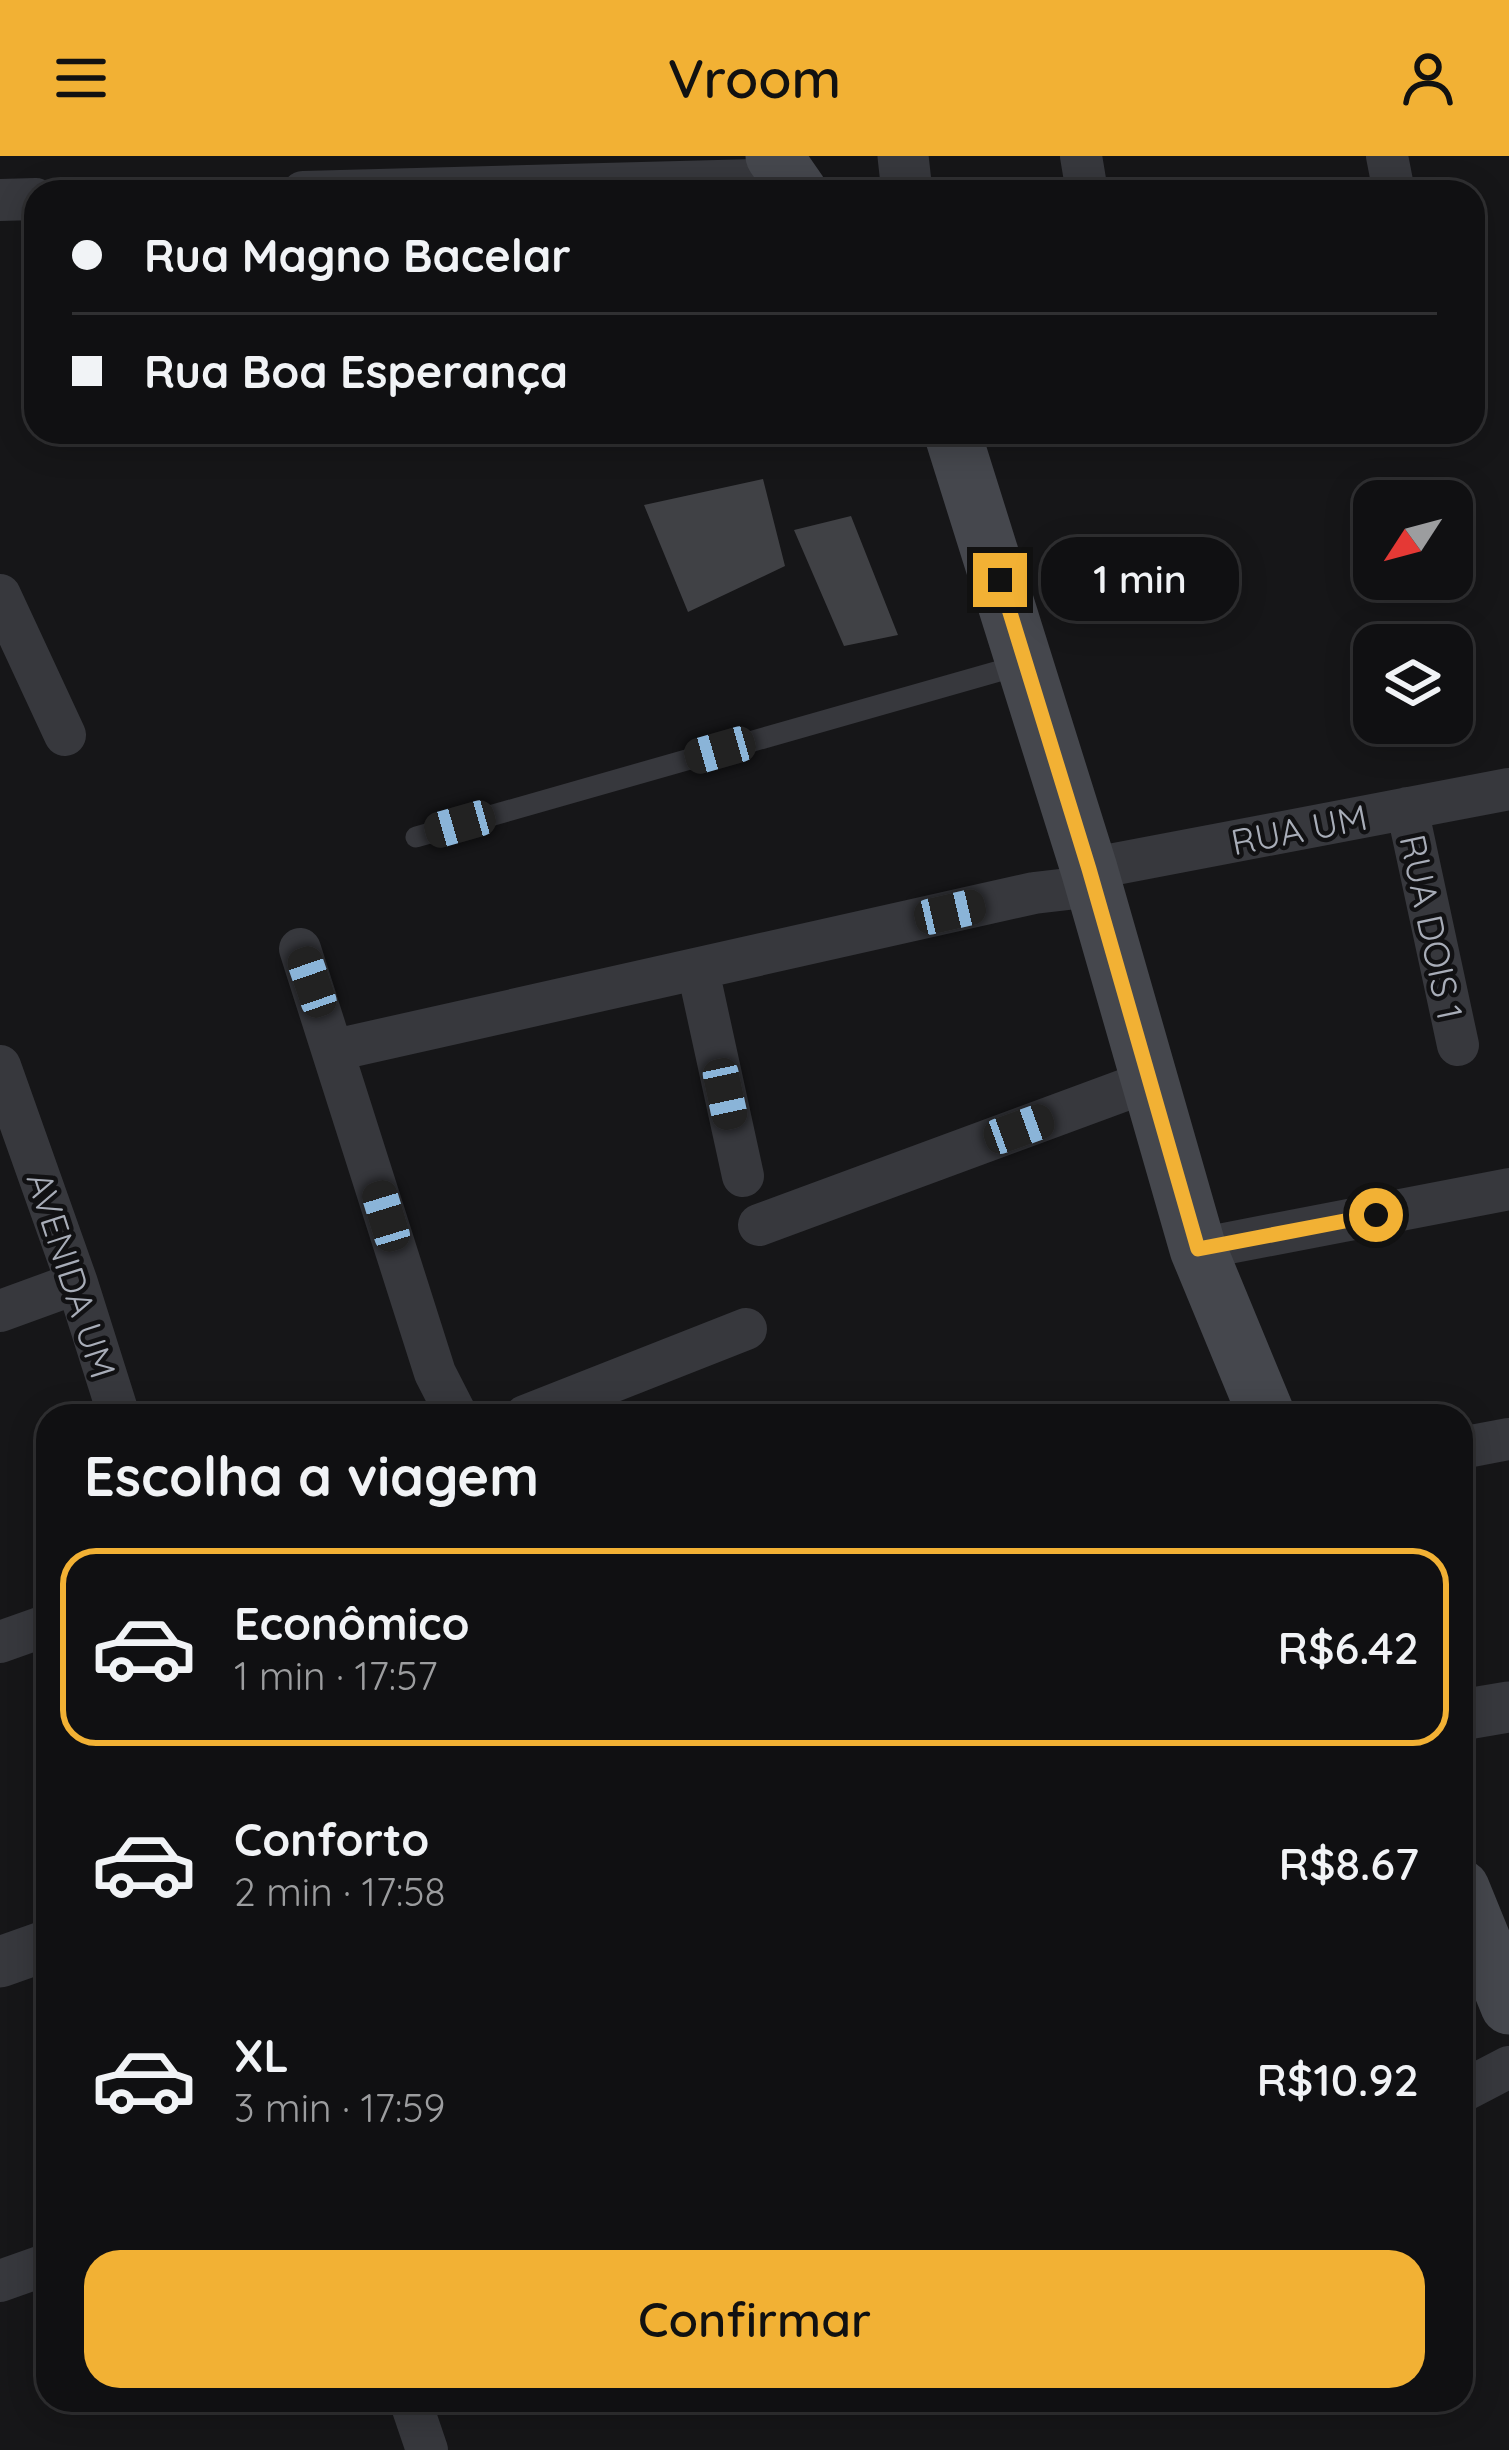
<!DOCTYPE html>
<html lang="pt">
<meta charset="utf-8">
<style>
body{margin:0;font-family:Quicksand,sans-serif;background:#19191b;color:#f1f3f6;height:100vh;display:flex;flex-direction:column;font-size:45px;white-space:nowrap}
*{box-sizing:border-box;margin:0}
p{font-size:39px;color:#9c9d9f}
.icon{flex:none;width:66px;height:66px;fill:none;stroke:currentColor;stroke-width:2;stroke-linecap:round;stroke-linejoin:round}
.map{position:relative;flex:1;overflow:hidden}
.details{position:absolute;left:36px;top:1248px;width:1437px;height:1008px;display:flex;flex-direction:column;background:#101012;border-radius:36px;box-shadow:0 6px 30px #0003,0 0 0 3px #303032}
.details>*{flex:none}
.top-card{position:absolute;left:24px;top:24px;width:1461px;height:264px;border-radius:36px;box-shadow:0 6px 30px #0003,0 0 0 3px #303032;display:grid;align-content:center;height:264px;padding:0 48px;background:#101012}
.needle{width:78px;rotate:234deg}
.fabs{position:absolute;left:1353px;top:324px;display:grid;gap:24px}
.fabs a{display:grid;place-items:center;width:120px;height:120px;border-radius:24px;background:#101012;box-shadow:0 6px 30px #0003,0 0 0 3px #303032;font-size:60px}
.end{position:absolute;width:54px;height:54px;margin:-27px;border:15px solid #f2b134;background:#111;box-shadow:0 0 0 6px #111}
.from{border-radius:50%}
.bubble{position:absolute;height:84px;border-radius:36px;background:#101012;box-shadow:0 6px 30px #0003,0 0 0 3px #303032;font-size:39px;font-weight:600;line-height:84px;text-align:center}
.car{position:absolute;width:36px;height:72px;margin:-36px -18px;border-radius:15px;box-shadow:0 0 9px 3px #0007;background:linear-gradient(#222 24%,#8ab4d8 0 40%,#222 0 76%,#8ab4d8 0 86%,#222 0)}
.top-card b{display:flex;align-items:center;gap:42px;height:114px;font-size:45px}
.top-card b+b{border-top:3px solid #303032}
.top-card i{width:30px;height:30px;background:#f1f3f6}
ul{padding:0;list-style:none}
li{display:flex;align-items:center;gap:36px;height:198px;margin:0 24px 18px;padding:0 24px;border:6px solid transparent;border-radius:36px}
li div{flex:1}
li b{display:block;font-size:45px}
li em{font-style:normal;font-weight:600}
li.selected{border-color:#f2b134}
li>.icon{width:108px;height:108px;stroke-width:1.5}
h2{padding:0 48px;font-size:54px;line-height:144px}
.cta{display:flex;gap:24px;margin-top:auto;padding:24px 48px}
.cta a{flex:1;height:138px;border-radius:36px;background:#f2b134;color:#111;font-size:48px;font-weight:600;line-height:138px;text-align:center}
header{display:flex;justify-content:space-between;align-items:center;height:156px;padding:0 48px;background:#f2b134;color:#111;font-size:54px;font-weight:600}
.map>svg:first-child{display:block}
.building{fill:#404145}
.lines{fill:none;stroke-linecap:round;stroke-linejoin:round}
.service{stroke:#37383d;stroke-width:21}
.minor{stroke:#37383d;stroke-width:42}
.tertiary{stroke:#37383d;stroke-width:51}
.secondary{stroke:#45474d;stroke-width:57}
.route{stroke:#f2b134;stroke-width:15}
.labels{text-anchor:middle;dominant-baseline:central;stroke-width:9;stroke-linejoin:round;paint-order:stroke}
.street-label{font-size:36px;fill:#a8adb8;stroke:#111113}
</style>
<header><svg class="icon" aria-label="menu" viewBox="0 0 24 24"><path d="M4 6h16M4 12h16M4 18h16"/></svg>Vroom<svg class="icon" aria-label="person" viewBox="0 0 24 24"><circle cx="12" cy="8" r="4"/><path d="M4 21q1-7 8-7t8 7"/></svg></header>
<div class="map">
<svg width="1509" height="2294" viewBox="0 0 1509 2294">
<rect width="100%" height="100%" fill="#161618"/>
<!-- building -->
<path class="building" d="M763,323L785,410L688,456L644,349Z
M851,360L898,479L844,490L794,374Z"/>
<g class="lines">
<!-- service -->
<path class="service" d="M416,681L1020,509"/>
<!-- minor -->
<path class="minor" d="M1081,0L1087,36
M1387,0L1394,36
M303,36L790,23
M0,44L36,43
M0,439L65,579
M1407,652L1458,889
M1089,713L1509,633
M300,793L435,1217L457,1260
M698,814L743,1020
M335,894L1034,737L1094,730
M0,910L77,1127L119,1260
M759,1069L1149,925
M1198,1093L1509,1033
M0,1155L77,1127
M525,1260L746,1173
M1461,1292L1509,1283
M0,1486L48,1469
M1461,1936L1509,1911
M0,2125L48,2108
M410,2244L427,2294"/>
<!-- tertiary -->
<path class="tertiary" d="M903,0L907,36
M1461,1559L1509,1551
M0,1806L48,1789"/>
<!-- secondary -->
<path class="secondary" d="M774,0L799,36
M952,276L1089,713L1198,1093L1267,1260
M1461,1732L1509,1850"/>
</g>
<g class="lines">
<!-- route -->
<path class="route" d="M1000,424L1089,713L1198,1093L1376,1059"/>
</g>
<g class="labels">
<!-- street labels -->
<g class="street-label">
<text transform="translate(1299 673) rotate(-11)">RUA UM</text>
<text transform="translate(1432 771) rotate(78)">RUA DOIS 1</text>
<text transform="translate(72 1119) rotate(72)">AVENIDA UM</text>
</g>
</g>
</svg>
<div class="fabs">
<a><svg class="needle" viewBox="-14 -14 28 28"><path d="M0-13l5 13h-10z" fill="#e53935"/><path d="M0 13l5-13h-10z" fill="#9c9d9f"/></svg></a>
<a><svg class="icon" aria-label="layers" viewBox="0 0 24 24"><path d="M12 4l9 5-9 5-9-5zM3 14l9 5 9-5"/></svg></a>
</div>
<i class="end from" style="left:1376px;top:1059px"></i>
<i class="end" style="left:1000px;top:424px"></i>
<div class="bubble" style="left:1041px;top:381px;width:198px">1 min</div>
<i class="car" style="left:720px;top:594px;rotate:254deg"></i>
<i class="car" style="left:460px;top:668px;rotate:254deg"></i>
<i class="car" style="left:950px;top:756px;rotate:77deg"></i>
<i class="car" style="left:312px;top:826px;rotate:341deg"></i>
<i class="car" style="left:725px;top:938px;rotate:168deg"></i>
<i class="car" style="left:1019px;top:973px;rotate:70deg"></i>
<i class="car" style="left:386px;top:1060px;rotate:343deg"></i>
<div class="top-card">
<b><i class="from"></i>Rua Magno Bacelar</b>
<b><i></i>Rua Boa Esperança</b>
</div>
<section class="details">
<h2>Escolha a viagem</h2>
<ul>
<li class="selected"><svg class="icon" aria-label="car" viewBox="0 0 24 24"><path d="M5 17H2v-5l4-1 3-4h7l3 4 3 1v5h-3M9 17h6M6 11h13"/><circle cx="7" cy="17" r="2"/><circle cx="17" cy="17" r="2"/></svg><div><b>Econômico</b><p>1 min · 17:57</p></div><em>R$6.42</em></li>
<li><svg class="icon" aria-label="car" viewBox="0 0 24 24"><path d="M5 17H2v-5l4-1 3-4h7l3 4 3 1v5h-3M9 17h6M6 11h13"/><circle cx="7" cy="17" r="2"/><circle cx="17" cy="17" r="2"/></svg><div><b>Conforto</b><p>2 min · 17:58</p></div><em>R$8.67</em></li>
<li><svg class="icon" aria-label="car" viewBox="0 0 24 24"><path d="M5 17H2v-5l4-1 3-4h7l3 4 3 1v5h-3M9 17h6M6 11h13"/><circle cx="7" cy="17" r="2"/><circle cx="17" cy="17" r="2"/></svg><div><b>XL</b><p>3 min · 17:59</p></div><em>R$10.92</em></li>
</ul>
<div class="cta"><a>Confirmar</a></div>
</section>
</div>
